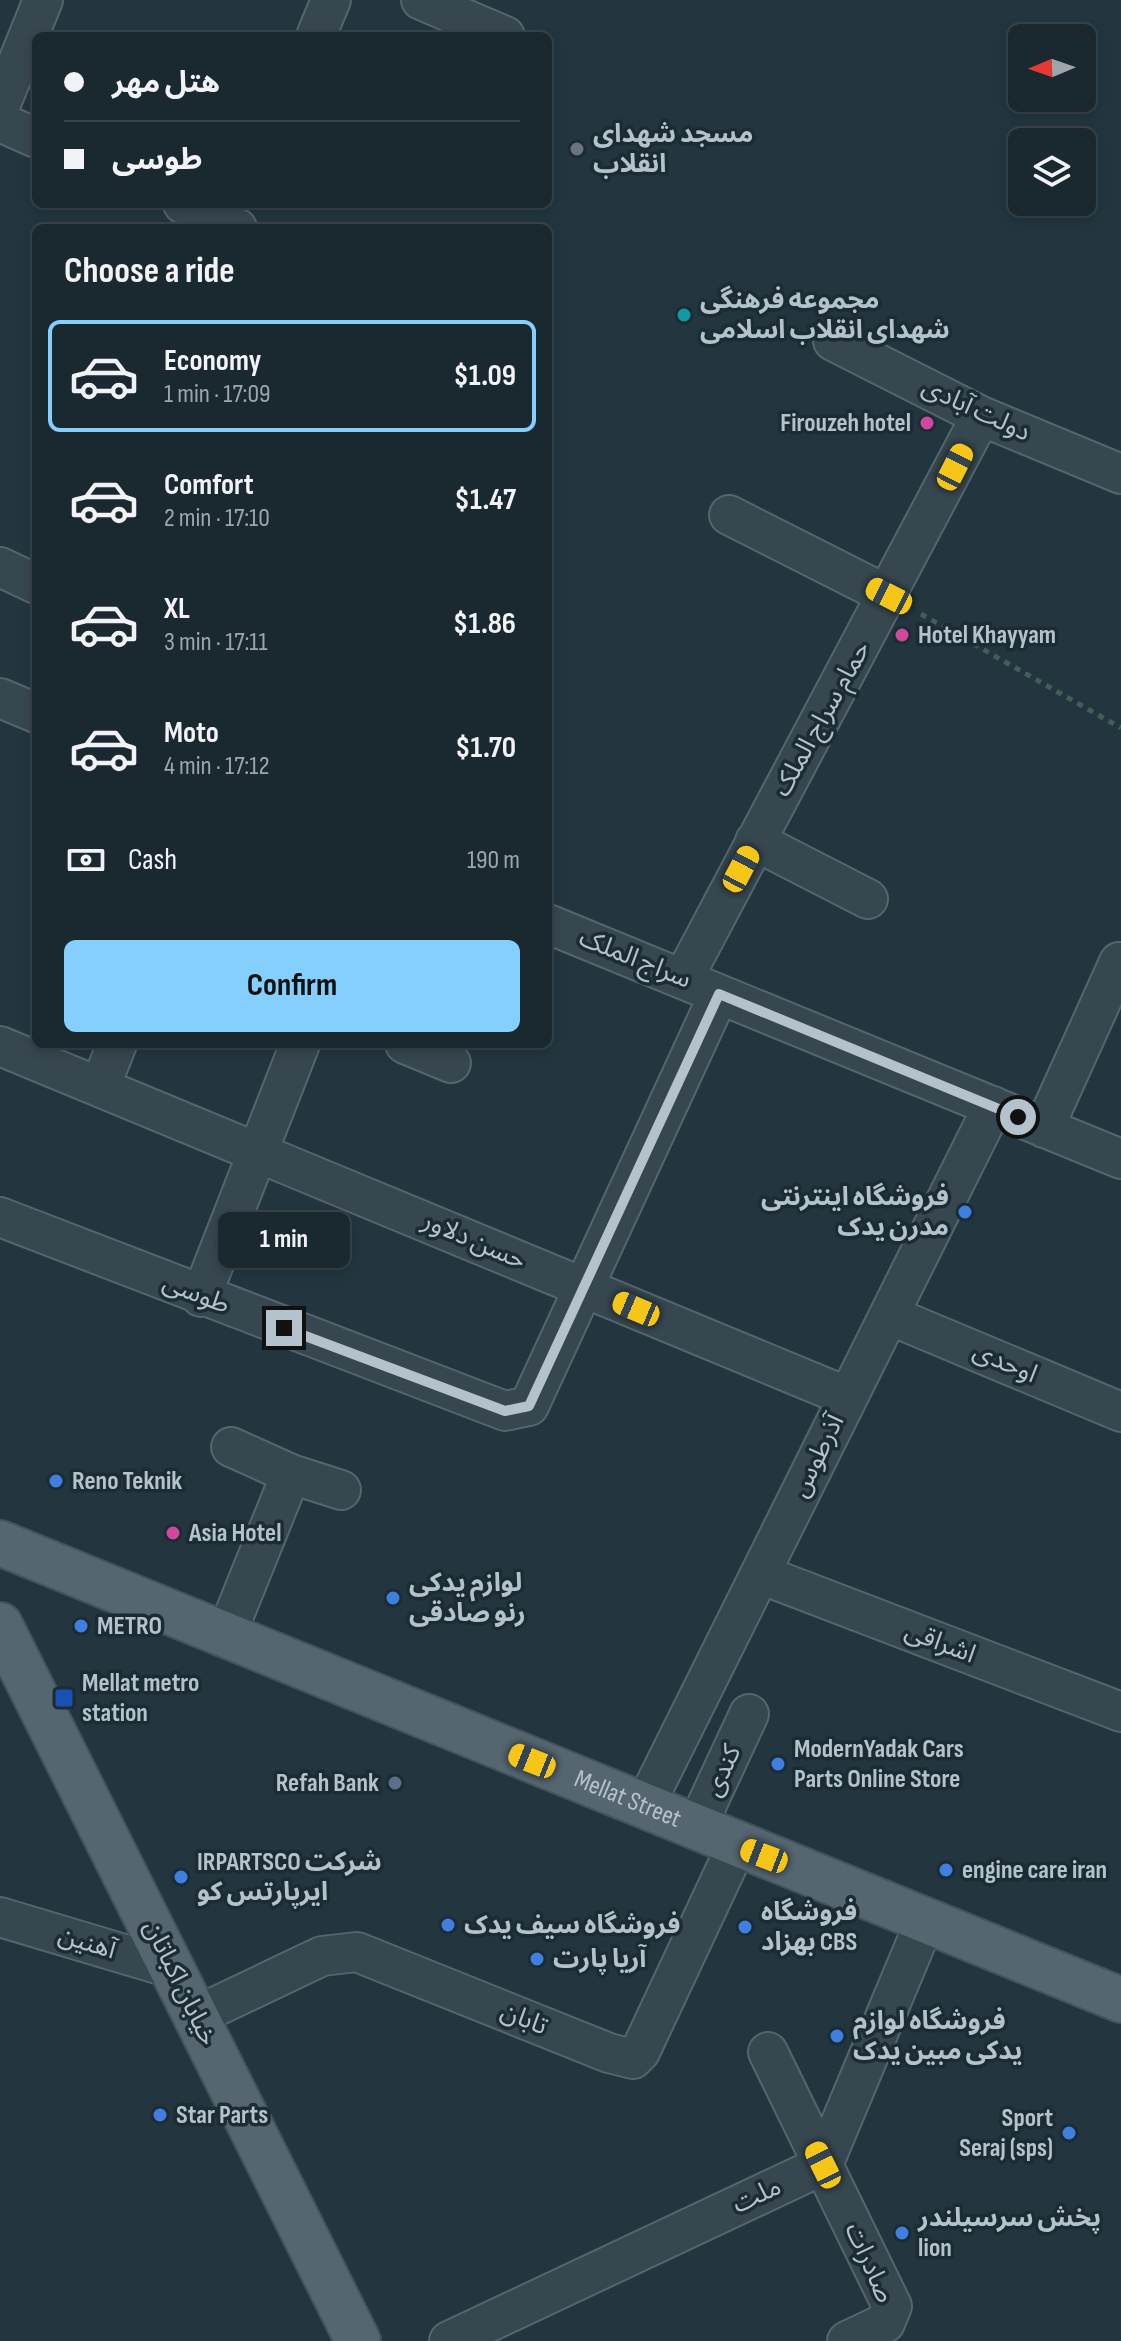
<!DOCTYPE html>
<meta charset="utf-8">
<style>
body{margin:0;font-family:"Sofia Sans Condensed","Noto Sans Arabic",sans-serif;background:#27343c;color:#f1f3f6;height:100vh;display:flex;flex-direction:column;font-size:30px;white-space:nowrap}
*{box-sizing:border-box;margin:0}
p{font-size:26px;color:#9fa6ab}
.icon{flex:none;width:44px;height:44px;fill:none;stroke:currentColor;stroke-width:2;stroke-linecap:round;stroke-linejoin:round}
.map{position:relative;flex:1;overflow:hidden}
.sheet{position:absolute;left:32px;top:224px;width:520px;height:824px;display:flex;flex-direction:column;background:#1a2830;border-radius:12px;box-shadow:0 4px 12px #0003,0 0 0 2px #38444c}
.sheet>*{flex:none}
.hud{position:absolute;left:32px;top:32px;width:520px;height:176px;border-radius:12px;box-shadow:0 4px 12px #0003,0 0 0 2px #38444c;display:grid;align-content:center;height:176px;padding:0 32px;background:#1a2830}
.needle{width:52px;rotate:268deg}
.buttons{position:absolute;left:1008px;top:24px;display:grid;gap:16px}
.buttons a{display:grid;place-items:center;width:88px;height:88px;border-radius:12px;background:#1a2830;box-shadow:0 4px 12px #0003,0 0 0 2px #38444c;font-size:40px}
.end{position:absolute;width:36px;height:36px;margin:-18px;border:10px solid #b3c2cb;background:#111;box-shadow:0 0 0 4px #111}
.from{border-radius:50%}
.bubble{position:absolute;height:56px;border-radius:12px;background:#1a2830;box-shadow:0 4px 12px #0003,0 0 0 2px #38444c;font-size:26px;font-weight:700;line-height:56px;text-align:center}
.car{position:absolute;width:24px;height:48px;margin:-24px -12px;border-radius:10px;box-shadow:0 0 6px 2px #0007;background:linear-gradient(#f5c518 24%,#345 0 40%,#f5c518 0 76%,#345 0 86%,#f5c518 0)}
.hud b{display:flex;align-items:center;gap:28px;height:76px;font-size:30px}
.hud b+b{border-top:2px solid #38444c}
.hud i{width:20px;height:20px;background:#f1f3f6}
ul{padding:0;list-style:none}
li{display:flex;align-items:center;gap:24px;height:112px;margin:0 16px 12px;padding:0 16px;border:4px solid transparent;border-radius:12px}
li div{flex:1}
li b{display:block;font-size:30px}
li em{font-style:normal;font-weight:700}
li.on{border-color:#84cffe}
li>.icon{width:72px;height:72px;stroke-width:1.5}
h2{padding:0 32px;font-size:36px;line-height:96px}
.pay{display:flex;align-items:center;gap:20px;height:88px;padding:0 32px;font-size:30px}
.pay p{margin-inline-start:auto}
.action{display:flex;gap:16px;margin-top:auto;padding:16px 32px}
.action a{flex:1;height:92px;border-radius:12px;background:#84cffe;color:#111;font-size:32px;font-weight:700;line-height:92px;text-align:center}
.map>svg:first-child{display:block}
.lines{fill:none;stroke-linecap:round;stroke-linejoin:round}
.minor-casing{stroke:#55656e;stroke-width:42}
.major-casing{stroke:#43535c;stroke-width:48}
.path{stroke:#435d5a;stroke-width:5;stroke-dasharray:6 6;stroke-linecap:butt}
.minor{stroke:#374750;stroke-width:38}
.major{stroke:#556670;stroke-width:44}
.route{stroke:#b3c2cb;stroke-width:10}
.worship-dot{fill:#6b7280;stroke:#1c2c35;stroke-width:3}
.culture-dot{fill:#0f9aa8;stroke:#1c2c35;stroke-width:3}
.hotel-dot{fill:#d1479c;stroke:#1c2c35;stroke-width:3}
.shop-dot{fill:#3f7fe0;stroke:#1c2c35;stroke-width:3}
.transit-dot{fill:#1a4fb4;stroke:#1c2c35;stroke-width:3}
.service-dot{fill:#5c6f8a;stroke:#1c2c35;stroke-width:3}
.labels{text-anchor:middle;dominant-baseline:central;stroke-width:7;stroke-linejoin:round;paint-order:stroke}
.poi-label{font-size:26px;font-weight:bold;fill:#b3c2cb;stroke:#1c2c35;text-anchor:start}
.street-label{font-size:26px;fill:#b3c2cb;stroke:#1c2c35}
</style>
<div class="map">
<svg width="1121" height="2341" viewBox="0 0 1121 2341">
<rect width="100%" height="100%" fill="#233640"/>
<g class="lines">
<!-- minor casing -->
<g class="minor-casing">
<path id="minor" d="M421,0L505,36
M316,36L331,0
M0,106L43,0
M0,122L36,138
M183,204L237,228
M833,341L981,416L1121,474
M729,515L889,596
M0,567L36,584
M0,698L36,713
M755,841L868,899
M548,924L1121,1159
M683,979L981,416
M405,1044L451,1063
M0,1046L848,1397
M100,1087L117,1044
M1044,1128L1119,962
M0,1217L505,1411L529,1406L719,994
M201,1297L300,1044
M889,1315L1121,1412
M291,1474L341,1490
M760,1574L1121,1712
M226,1635L291,1474L231,1447
M644,1807L993,1106
M696,1828L749,1714
M0,1917L174,1969
M196,2016L322,1956L357,1952L609,2053L633,2059L640,2052L737,1845
M768,2052L892,2306L885,2323L847,2341
M449,2341L823,2165L926,1919"/>
</g>
<!-- major casing -->
<g class="major-casing">
<g id="major">
<path id="s1" d="M0,1543L1121,2000"/>
<path d="M0,1625L358,2341"/>
</g>
</g>
<!-- path -->
<path class="path" d="M921,614L1121,728"/>
<!-- minor -->
<use href="#minor" class="minor"/>
<!-- major -->
<use href="#major" class="major"/>
</g>
<g class="lines">
<!-- route -->
<path class="route" d="M284,1328L505,1411L529,1406L719,994L1018,1117"/>
</g>
<!-- markers -->
<circle class="worship-dot" cx="577" cy="149" r="8"/>
<circle class="culture-dot" cx="684" cy="315" r="8"/>
<g class="hotel-dot">
<circle cx="927" cy="423" r="8"/>
<circle cx="902" cy="635" r="8"/>
<circle cx="173" cy="1533" r="8"/>
</g>
<g class="shop-dot">
<circle cx="965" cy="1212" r="8"/>
<circle cx="56" cy="1481" r="8"/>
<circle cx="393" cy="1598" r="8"/>
<circle cx="81" cy="1626" r="8"/>
<circle cx="778" cy="1764" r="8"/>
<circle cx="946" cy="1870" r="8"/>
<circle cx="181" cy="1877" r="8"/>
<circle cx="448" cy="1925" r="8"/>
<circle cx="745" cy="1927" r="8"/>
<circle cx="537" cy="1959" r="8"/>
<circle cx="837" cy="2036" r="8"/>
<circle cx="160" cy="2115" r="8"/>
<circle cx="1069" cy="2133" r="8"/>
<circle cx="902" cy="2233" r="8"/>
</g>
<rect class="transit-dot" x="54" y="1688" width="20" height="20" rx="4"/>
<circle class="service-dot" cx="395" cy="1783" r="8"/>
<g class="labels">
<!-- poi labels -->
<g class="poi-label">
<text x="593" y="134">مسجد شهدای<tspan x="593" dy="30">انقلاب</tspan></text>
<text x="700" y="300">مجموعه فرهنگی<tspan x="700" dy="30">شهدای انقلاب اسلامی</tspan></text>
<text x="911" y="423" text-anchor="end">Firouzeh hotel</text>
<text x="918" y="635">Hotel Khayyam</text>
<text x="949" y="1197" text-anchor="end">فروشگاه اینترنتی<tspan x="949" dy="30">مدرن یدک</tspan></text>
<text x="72" y="1481">Reno Teknik</text>
<text x="189" y="1533">Asia Hotel</text>
<text x="409" y="1583">لوازم یدکی<tspan x="409" dy="30">رنو صادقی</tspan></text>
<text x="97" y="1626">METRO</text>
<text x="82" y="1683">Mellat metro<tspan x="82" dy="30">station</tspan></text>
<text x="794" y="1749">ModernYadak Cars<tspan x="794" dy="30">Parts Online Store</tspan></text>
<text x="379" y="1783" text-anchor="end">Refah Bank</text>
<text x="197" y="1862">IRPARTSCO شرکت<tspan x="197" dy="30">ایرپارتس کو</tspan></text>
<text x="962" y="1870">engine care iran</text>
<text x="761" y="1912">فروشگاه<tspan x="761" dy="30">بهزاد CBS</tspan></text>
<text x="464" y="1925">فروشگاه سیف یدک</text>
<text x="553" y="1959">آریا پارت</text>
<text x="853" y="2021">فروشگاه لوازم<tspan x="853" dy="30">یدکی مبین یدک</tspan></text>
<text x="176" y="2115">Star Parts</text>
<text x="1053" y="2118" text-anchor="end">Sport<tspan x="1053" dy="30">Seraj (sps)</tspan></text>
<text x="918" y="2218">پخش سرسیلندر<tspan x="918" dy="30">lion</tspan></text>
</g>
<!-- street labels -->
<g class="street-label">
<text transform="translate(976 410) rotate(25)">دولت آبادی</text>
<text transform="translate(822 719) rotate(-61)">حمام سراج الملک</text>
<text transform="translate(635 959) rotate(22)">سراج الملک</text>
<text transform="translate(474 1241) rotate(23)">حسن دلاور</text>
<text transform="translate(196 1294) rotate(21)">طوسی</text>
<text transform="translate(1005 1363) rotate(23)">اوحدی</text>
<text transform="translate(818 1456) rotate(-64)">آذرطوس</text>
<text transform="translate(940 1643) rotate(21)">اشراقی</text>
<text transform="translate(723 1771) rotate(-65)">کندی</text>
<text stroke="none"><textPath href="#s1" startOffset="678">Mellat Street</textPath></text>
<text transform="translate(87 1943) rotate(17)">آهنین</text>
<text transform="translate(180 1983) rotate(64)">خیابان اکباتان</text>
<text transform="translate(524 2019) rotate(22)">تابان</text>
<text transform="translate(757 2196) rotate(-25)">ملت</text>
<text transform="translate(869 2263) rotate(66)">صادرات</text>
</g>
</g>
</svg>
<div class="buttons">
<a><svg class="needle" viewBox="-14 -14 28 28"><path d="M0-13l5 13h-10z" fill="#e53935"/><path d="M0 13l5-13h-10z" fill="#9fa6ab"/></svg></a>
<a><svg class="icon" aria-label="layers" viewBox="0 0 24 24"><path d="M12 4l9 5-9 5-9-5zM3 14l9 5 9-5"/></svg></a>
</div>
<i class="end from" style="left:1018px;top:1117px"></i>
<i class="end" style="left:284px;top:1328px"></i>
<div class="bubble" style="left:218px;top:1212px;width:132px">1 min</div>
<i class="car" style="left:955px;top:467px;rotate:27deg"></i>
<i class="car" style="left:889px;top:596px;rotate:297deg"></i>
<i class="car" style="left:741px;top:869px;rotate:28deg"></i>
<i class="car" style="left:636px;top:1309px;rotate:293deg"></i>
<i class="car" style="left:532px;top:1761px;rotate:292deg"></i>
<i class="car" style="left:764px;top:1856px;rotate:291deg"></i>
<i class="car" style="left:823px;top:2165px;rotate:334deg"></i>
<div class="hud">
<b><i class="from"></i>هتل مهر</b>
<b><i></i>طوسی</b>
</div>
<section class="sheet">
<h2>Choose a ride</h2>
<ul>
<li class="on"><svg class="icon" aria-label="car" viewBox="0 0 24 24"><path d="M5 17H2v-5l4-1 3-4h7l3 4 3 1v5h-3M9 17h6M6 11h13"/><circle cx="7" cy="17" r="2"/><circle cx="17" cy="17" r="2"/></svg><div><b>Economy</b><p>1 min · 17:09</p></div><em>$1.09</em></li>
<li><svg class="icon" aria-label="car" viewBox="0 0 24 24"><path d="M5 17H2v-5l4-1 3-4h7l3 4 3 1v5h-3M9 17h6M6 11h13"/><circle cx="7" cy="17" r="2"/><circle cx="17" cy="17" r="2"/></svg><div><b>Comfort</b><p>2 min · 17:10</p></div><em>$1.47</em></li>
<li><svg class="icon" aria-label="car" viewBox="0 0 24 24"><path d="M5 17H2v-5l4-1 3-4h7l3 4 3 1v5h-3M9 17h6M6 11h13"/><circle cx="7" cy="17" r="2"/><circle cx="17" cy="17" r="2"/></svg><div><b>XL</b><p>3 min · 17:11</p></div><em>$1.86</em></li>
<li><svg class="icon" aria-label="car" viewBox="0 0 24 24"><path d="M5 17H2v-5l4-1 3-4h7l3 4 3 1v5h-3M9 17h6M6 11h13"/><circle cx="7" cy="17" r="2"/><circle cx="17" cy="17" r="2"/></svg><div><b>Moto</b><p>4 min · 17:12</p></div><em>$1.70</em></li>
</ul>
<div class="pay"><svg class="icon" aria-label="cash" viewBox="0 0 24 24"><path d="M3 7h18v10H3z"/><circle cx="12" cy="12" r="2"/></svg>Cash<p>190 m</p></div>
<div class="action"><a>Confirm</a></div>
</section>
</div>
